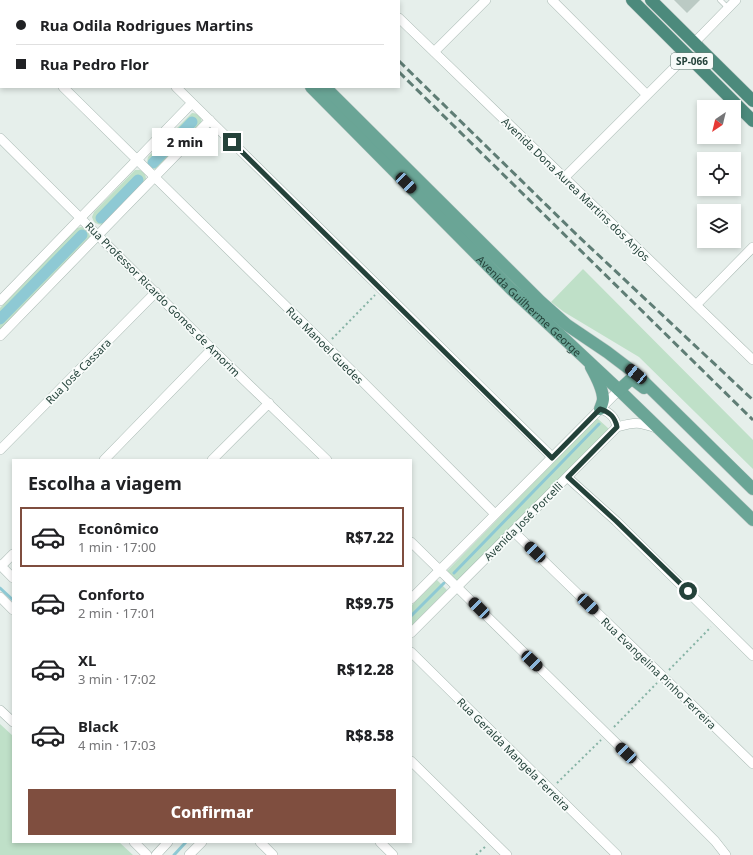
<!DOCTYPE html>
<html lang="pt">
<meta charset="utf-8">
<style>
body{margin:0;font-family:"Noto Sans",sans-serif;background:#f6f6f6;color:#202124;height:100vh;display:flex;flex-direction:column;font-size:15px;white-space:nowrap}
*{box-sizing:border-box;margin:0}
p{font-size:13px;color:#757577}
.icon{flex:none;width:22px;height:22px;fill:none;stroke:currentColor;stroke-width:2;stroke-linecap:round;stroke-linejoin:round}
.map{position:relative;flex:1;overflow:hidden}
.drawer{position:absolute;left:12px;top:459px;width:400px;height:384px;display:flex;flex-direction:column;background:#fff;border-radius:0px;box-shadow:0 2px 6px #0003}
.drawer>*{flex:none}
.banner{position:absolute;left:0px;top:0px;width:400px;height:88px;box-shadow:0 2px 6px #0003;display:grid;align-content:center;height:88px;padding:0 16px;background:#fff}
.needle{width:26px;rotate:215deg}
.tools{position:absolute;left:697px;top:100px;display:grid;gap:8px}
.tools a{display:grid;place-items:center;width:44px;height:44px;border-radius:0px;background:#fff;box-shadow:0 2px 6px #0003;font-size:20px}
.end{position:absolute;width:18px;height:18px;margin:-9px;border:5px solid #24423a;background:#fff;box-shadow:0 0 0 2px #fff}
.from{border-radius:50%}
.bubble{position:absolute;height:28px;border-radius:0px;background:#fff;box-shadow:0 2px 6px #0003;font-size:13px;font-weight:800;line-height:28px;text-align:center}
.car{position:absolute;width:12px;height:24px;margin:-12px -6px;border-radius:5px;box-shadow:0 0 3px 1px #0007;background:linear-gradient(#222 24%,#8ab4d8 0 40%,#222 0 76%,#8ab4d8 0 86%,#222 0)}
.banner b{display:flex;align-items:center;gap:14px;height:38px;font-size:15px}
.banner b+b{border-top:1px solid #e0e0e0}
.banner i{width:10px;height:10px;background:#202124}
ul{padding:0;list-style:none}
li{display:flex;align-items:center;gap:12px;height:60px;margin:0 8px 6px;padding:0 8px;border:2px solid transparent;border-radius:0px}
li div{flex:1}
li b{display:block;font-size:15px}
li em{font-style:normal;font-weight:800}
li.selected{border-color:#7f4e3f}
li>.icon{width:36px;height:36px;stroke-width:1.5}
h2{padding:0 16px;font-size:18px;line-height:48px}
.action{display:flex;gap:8px;margin-top:auto;padding:8px 16px}
.action a{flex:1;height:46px;border-radius:0px;background:#7f4e3f;color:#fff;font-size:16px;font-weight:800;line-height:46px;text-align:center}
.map>svg:first-child{display:block}
.green{fill:#bfe0c8}
.lines{fill:none;stroke-linecap:round;stroke-linejoin:round}
.stream{stroke:#8ec9d4;stroke-width:3}
.canal{stroke:#8ec9d4;stroke-width:11}
.building{fill:#bbcac4}
.service-casing{stroke:#a8b8b2;stroke-width:5.5}
.minor-casing{stroke:#a8b8b2;stroke-width:10}
.primary-casing{stroke:#c2cac8;stroke-width:13}
.trunk-casing{stroke:#c2cac8;stroke-width:13}
.path{stroke:#86b3a5;stroke-width:2;stroke-dasharray:2 3;stroke-linecap:butt}
.service{stroke:#fff;stroke-width:4.5}
.minor{stroke:#fff;stroke-width:9}
.primary{stroke:#6aa596;stroke-width:12}
.trunk{stroke:#4c8a7c;stroke-width:12}
.rail{stroke:#5f7d75;stroke-width:3;stroke-dasharray:8 4;stroke-linecap:butt}
.route{stroke:#24423a;stroke-width:5}
.labels{text-anchor:middle;dominant-baseline:central;stroke-width:3.5;stroke-linejoin:round;paint-order:stroke}
.shield{fill:#f7fbf9;stroke:#637a73;stroke-width:1}
.shield-label{font-size:10px;font-weight:bold;fill:#24423a}
.street-label{font-size:11px;fill:#24423a;stroke:#f7fbf9}
</style>
<div class="map">
<svg width="753" height="855" viewBox="0 0 753 855">
<rect width="100%" height="100%" fill="#e6efeb"/>
<!-- green -->
<path class="green" d="M192,113C198,113 202,117 202,124L156,169C149,168 146,164 148,157Z
M135,170H140C145,173 146,175 146,180L102,225C96,224 94,223 92,217L94,212Z
M81,227C87,228 88,231 90,236L89,240L0,331V308L77,228Z
M583,269L753,440V469L639,357L564,312L551,302Z
M597,418L609,429L458,582L447,571Z
M437,580L447,590L411,626V606Z
M0,724L13,736V842H119L133,855H0Z"/>
<g class="lines">
<!-- stream -->
<path class="stream" d="M454,573L599,424
M0,588L13,600
M411,616L444,583
M174,855L186,842"/>
<!-- canal -->
<path class="canal" d="M153,163L192,122
M101,218L138,180
M0,319L82,235"/>
</g>
<!-- building -->
<path class="building" d="M674,0H700L687,13Z"/>
<g class="lines">
<!-- service casing -->
<g class="service-casing">
<path id="service" d="M294,0L295,1
M720,0L728,8"/>
</g>
<!-- minor casing -->
<g class="minor-casing">
<path id="minor" d="M88,0L89,1
M380,0L381,1
M552,0L647,95
M399,18L753,360
M0,23L1,24
M694,43L736,0
M434,52L486,0
M0,83L1,82
M63,87L360,379L495,514
M176,87L552,457
M0,138L212,349L327,460
M565,177L687,55
M0,301L192,103
M696,305L753,247
M0,336L210,120
M600,409C610,412 615,417 617,427
M617,427C636,422 638,422 656,428
M0,450L156,292
M104,460L212,349
M212,460L269,403
M567,477L616,521L753,656
M513,531L753,764
M411,542L664,790L715,841L726,855
M0,565L13,578
M1,566L13,554
M0,597L13,610
M411,599L619,390
M411,633L617,427
M411,652L617,855
M0,710L13,722
M411,761L507,855
M134,842L147,855
M260,842L273,855
M380,842L393,855
M156,855L168,842
M189,855L202,842"/>
</g>
<!-- primary casing -->
<g class="primary-casing">
<g id="primary">
<path d="M224,0L225,1"/>
<path d="M236,0L237,1"/>
<path id="s1" d="M311,87L512,290L619,390L753,520"/>
<path d="M325,87L540,301L567,325L607,352L636,374L753,489"/>
<path d="M591,367C596,376 603,389 603,399C603,402 601,406 600,409"/>
<path d="M619,390L630,380L635,381L644,388"/>
</g>
</g>
<!-- trunk casing -->
<g class="trunk-casing">
<path id="trunk" d="M632,0L753,121
M651,0L753,101"/>
</g>
<!-- path -->
<path class="path" d="M332,339L375,295
M669,670L711,627
M614,727L657,683
M557,783L601,740
M476,855L485,847"/>
<!-- service -->
<use href="#service" class="service"/>
<!-- minor -->
<use href="#minor" class="minor"/>
<!-- primary -->
<use href="#primary" class="primary"/>
<!-- trunk -->
<use href="#trunk" class="trunk"/>
<!-- rail -->
<path class="rail" d="M325,0L327,1
M336,0L337,1
M399,61L577,235L753,400
M399,72L753,420"/>
</g>
<g class="lines">
<!-- route -->
<path class="route" d="M232,142L552,458L600,409C610,412 615,417 617,427L568,477L616,521L688,591"/>
</g>
<g class="labels">
<!-- shield labels -->
<rect class="shield" x="671" y="53" width="42" height="16" rx="3"/>
<g class="shield-label">
<text x="692" y="61">SP-066</text>
</g>
<!-- street labels -->
<g class="street-label">
<text transform="translate(576 189) rotate(44)">Avenida Dona Aurea Martins dos Anjos</text>
<text transform="translate(163 299) rotate(45)">Rua Professor Ricardo Gomes de Amorim</text>
<text stroke="none"><textPath href="#s1" startOffset="309">Avenida Guilherme George</textPath></text>
<text transform="translate(325 345) rotate(45)">Rua Manoel Guedes</text>
<text transform="translate(78 371) rotate(-45)">Rua José Cassara</text>
<text transform="translate(523 521) rotate(-45)">Avenida José Porcelli</text>
<text transform="translate(659 673) rotate(44)">Rua Evangelina Pinho Ferreira</text>
<text transform="translate(514 754) rotate(45)">Rua Geralda Mangela Ferreira</text>
</g>
</g>
</svg>
<div class="tools">
<a><svg class="needle" viewBox="-14 -14 28 28"><path d="M0-13l5 13h-10z" fill="#e53935"/><path d="M0 13l5-13h-10z" fill="#757577"/></svg></a>
<a><svg class="icon" aria-label="locate" viewBox="0 0 24 24"><circle cx="12" cy="12" r="6"/><path d="M12 2v4M12 18v4M2 12h4M18 12h4"/></svg></a>
<a><svg class="icon" aria-label="layers" viewBox="0 0 24 24"><path d="M12 4l9 5-9 5-9-5zM3 14l9 5 9-5"/></svg></a>
</div>
<i class="end from" style="left:688px;top:591px"></i>
<i class="end" style="left:232px;top:142px"></i>
<div class="bubble" style="left:152px;top:128px;width:66px">2 min</div>
<i class="car" style="left:406px;top:183px;rotate:135deg"></i>
<i class="car" style="left:636px;top:374px;rotate:309deg"></i>
<i class="car" style="left:535px;top:552px;rotate:314deg"></i>
<i class="car" style="left:588px;top:604px;rotate:134deg"></i>
<i class="car" style="left:479px;top:608px;rotate:315deg"></i>
<i class="car" style="left:532px;top:661px;rotate:134deg"></i>
<i class="car" style="left:626px;top:753px;rotate:314deg"></i>
<div class="banner">
<b><i class="from"></i>Rua Odila Rodrigues Martins</b>
<b><i></i>Rua Pedro Flor</b>
</div>
<section class="drawer">
<h2>Escolha a viagem</h2>
<ul>
<li class="selected"><svg class="icon" aria-label="car" viewBox="0 0 24 24"><path d="M5 17H2v-5l4-1 3-4h7l3 4 3 1v5h-3M9 17h6M6 11h13"/><circle cx="7" cy="17" r="2"/><circle cx="17" cy="17" r="2"/></svg><div><b>Econômico</b><p>1 min · 17:00</p></div><em>R$7.22</em></li>
<li><svg class="icon" aria-label="car" viewBox="0 0 24 24"><path d="M5 17H2v-5l4-1 3-4h7l3 4 3 1v5h-3M9 17h6M6 11h13"/><circle cx="7" cy="17" r="2"/><circle cx="17" cy="17" r="2"/></svg><div><b>Conforto</b><p>2 min · 17:01</p></div><em>R$9.75</em></li>
<li><svg class="icon" aria-label="car" viewBox="0 0 24 24"><path d="M5 17H2v-5l4-1 3-4h7l3 4 3 1v5h-3M9 17h6M6 11h13"/><circle cx="7" cy="17" r="2"/><circle cx="17" cy="17" r="2"/></svg><div><b>XL</b><p>3 min · 17:02</p></div><em>R$12.28</em></li>
<li><svg class="icon" aria-label="car" viewBox="0 0 24 24"><path d="M5 17H2v-5l4-1 3-4h7l3 4 3 1v5h-3M9 17h6M6 11h13"/><circle cx="7" cy="17" r="2"/><circle cx="17" cy="17" r="2"/></svg><div><b>Black</b><p>4 min · 17:03</p></div><em>R$8.58</em></li>
</ul>
<div class="action"><a>Confirmar</a></div>
</section>
</div>
